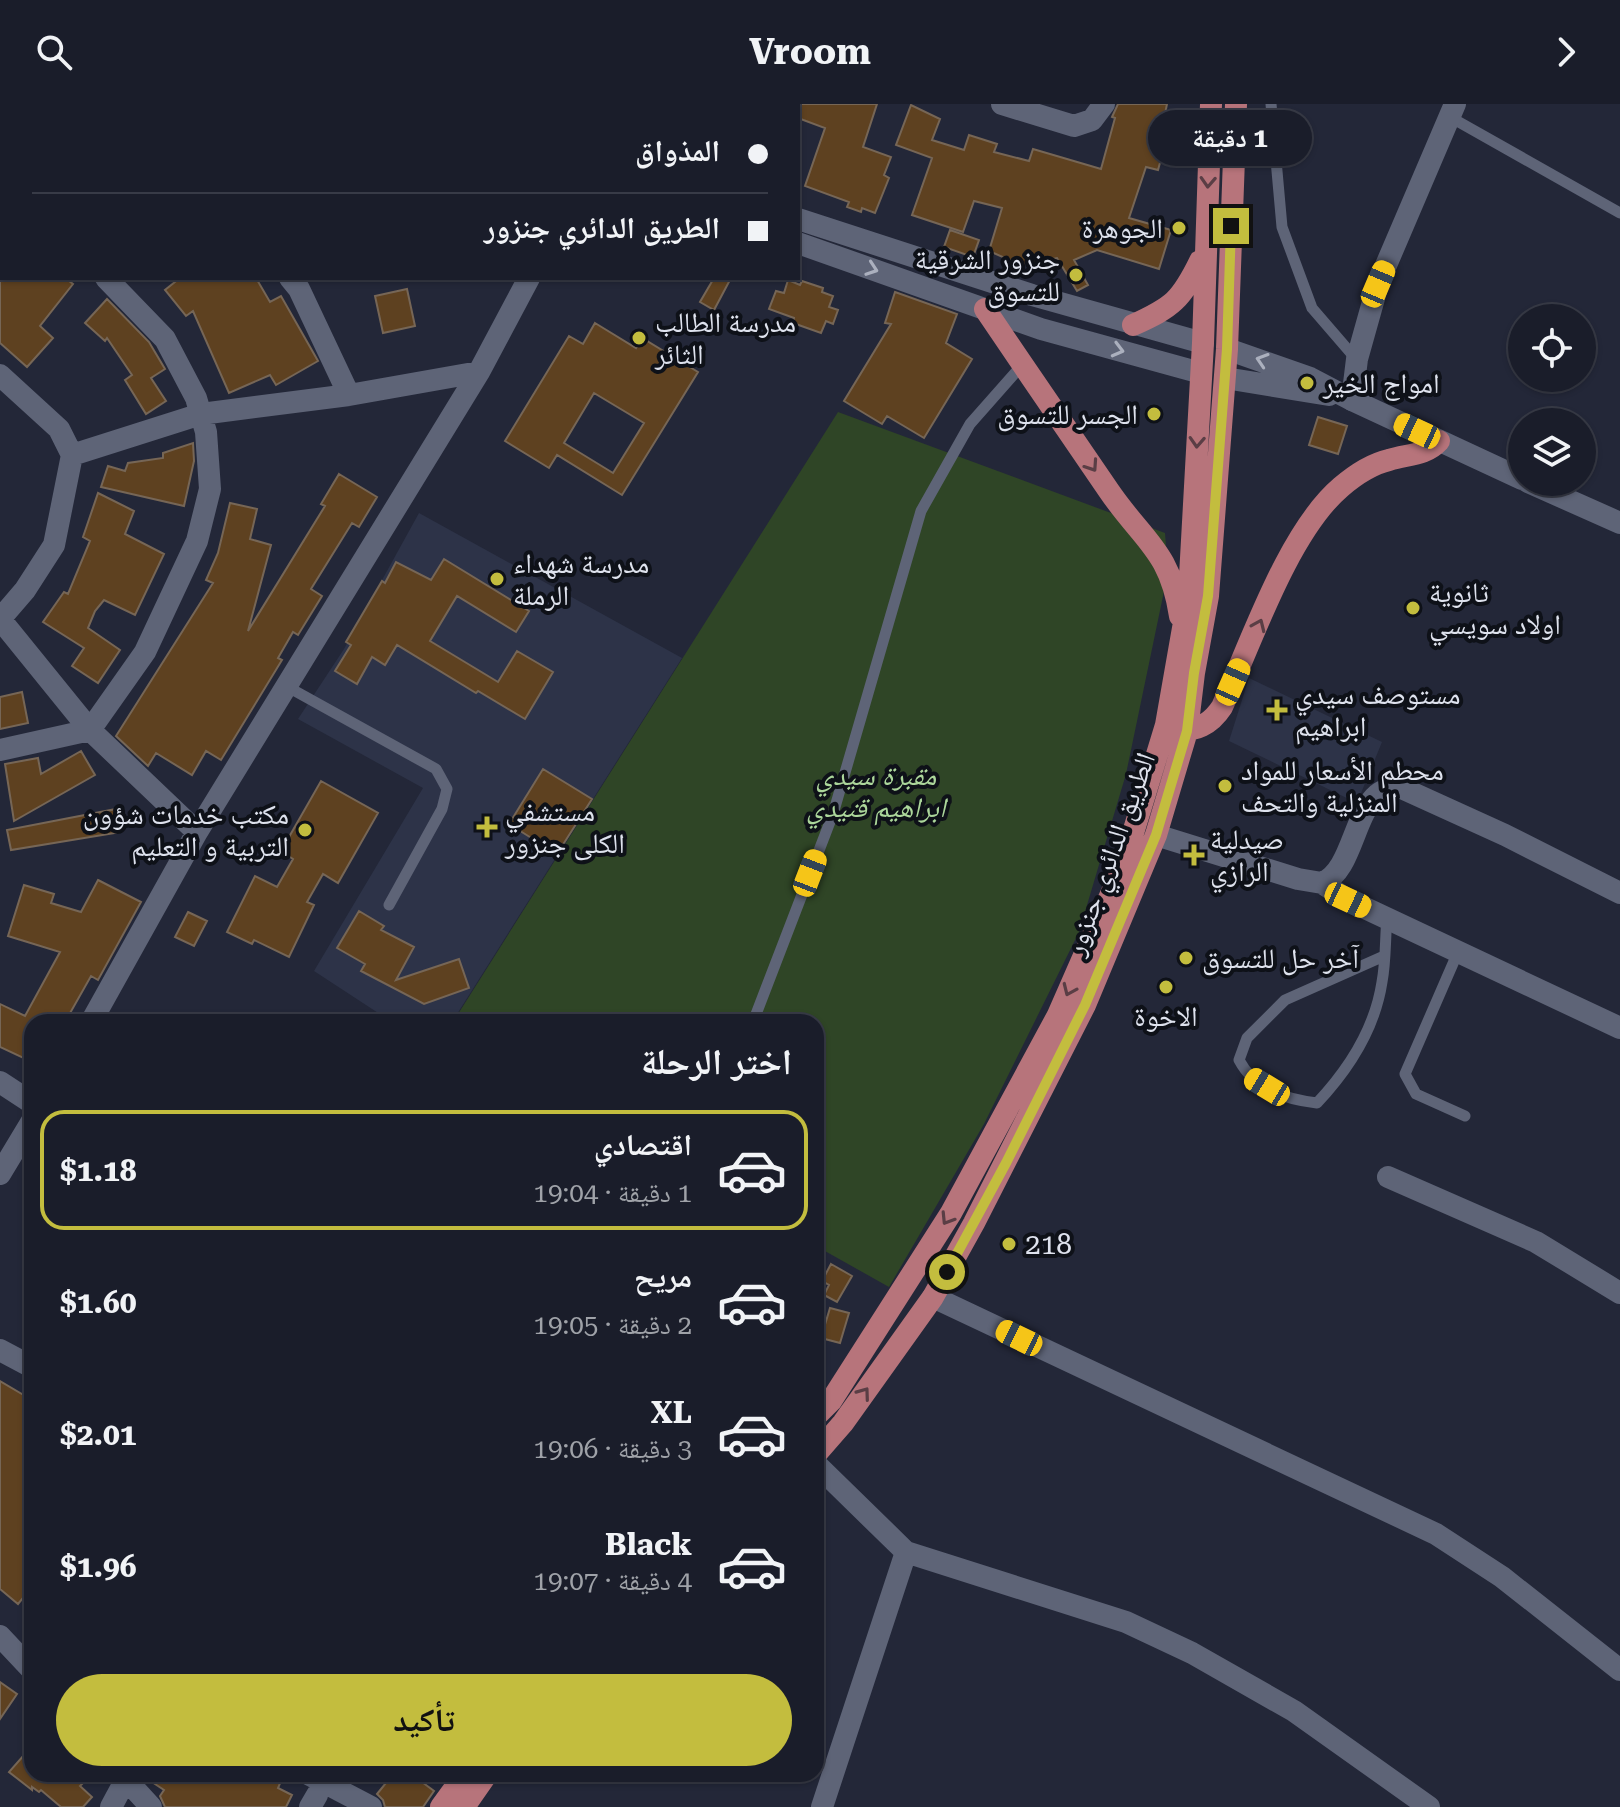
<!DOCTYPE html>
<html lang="ar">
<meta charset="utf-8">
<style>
body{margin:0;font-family:"Roboto Serif","Noto Naskh Arabic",serif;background:#272a36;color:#f1f3f6;direction:rtl;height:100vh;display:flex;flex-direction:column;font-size:30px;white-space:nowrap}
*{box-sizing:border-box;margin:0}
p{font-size:26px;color:#9fa2a8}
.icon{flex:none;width:44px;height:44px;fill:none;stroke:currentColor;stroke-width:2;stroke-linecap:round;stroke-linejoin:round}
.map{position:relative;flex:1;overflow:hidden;direction:ltr}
.details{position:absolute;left:24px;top:910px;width:800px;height:768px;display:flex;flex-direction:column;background:#1a1d2a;border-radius:24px;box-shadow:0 2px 6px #0004,0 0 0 2px #383b47;direction:rtl}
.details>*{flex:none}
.top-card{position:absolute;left:0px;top:0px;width:800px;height:176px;box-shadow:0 2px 6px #0004,0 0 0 2px #383b47;direction:rtl;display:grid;align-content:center;height:176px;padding:0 32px;background:#1a1d2a}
.buttons{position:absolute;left:1508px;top:200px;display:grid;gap:16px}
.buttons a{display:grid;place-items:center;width:88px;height:88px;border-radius:50%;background:#1a1d2a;box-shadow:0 2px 6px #0004,0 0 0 2px #383b47;font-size:40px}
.end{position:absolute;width:36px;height:36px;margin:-18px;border:10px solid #c3bd3e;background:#111;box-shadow:0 0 0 4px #111}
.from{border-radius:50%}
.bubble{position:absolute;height:56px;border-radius:28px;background:#1a1d2a;box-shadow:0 2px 6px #0004,0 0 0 2px #383b47;font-size:26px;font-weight:700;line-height:56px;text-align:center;direction:rtl}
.car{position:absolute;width:24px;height:48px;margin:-24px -12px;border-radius:10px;box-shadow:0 0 6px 2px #0007;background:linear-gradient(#f5c518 24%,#345 0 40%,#f5c518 0 76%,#345 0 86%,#f5c518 0)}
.top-card b{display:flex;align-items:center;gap:28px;height:76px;font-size:30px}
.top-card b+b{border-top:2px solid #383b47}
.top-card i{width:20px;height:20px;background:#f1f3f6}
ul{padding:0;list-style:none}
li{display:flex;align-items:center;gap:24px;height:120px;margin:0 16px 12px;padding:0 16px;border:4px solid transparent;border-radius:24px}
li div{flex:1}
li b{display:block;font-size:30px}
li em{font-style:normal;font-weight:700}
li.current{border-color:#c3bd3e}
li>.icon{width:72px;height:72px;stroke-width:1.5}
h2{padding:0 32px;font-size:36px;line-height:96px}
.primary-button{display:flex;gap:16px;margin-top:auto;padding:16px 32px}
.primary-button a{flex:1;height:92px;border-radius:48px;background:#c3bd3e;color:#111;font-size:32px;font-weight:700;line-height:92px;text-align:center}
header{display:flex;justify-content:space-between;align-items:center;height:104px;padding:0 32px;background:#1a1d2a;font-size:36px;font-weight:700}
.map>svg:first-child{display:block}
.built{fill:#2d3348}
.green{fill:#2f4526}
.building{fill:#5e4120;stroke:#766656;stroke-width:2;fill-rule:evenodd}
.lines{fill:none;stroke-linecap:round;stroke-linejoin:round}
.service{stroke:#5e6477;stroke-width:11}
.minor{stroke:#5e6477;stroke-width:22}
.tertiary{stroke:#5e6477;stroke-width:22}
.primary{stroke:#b7747b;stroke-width:22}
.oneway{stroke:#5a3e45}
.oneway2{stroke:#abb0be}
.route{stroke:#c3bd3e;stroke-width:10}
.poi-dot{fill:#c3bd3e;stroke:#0e1118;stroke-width:3}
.labels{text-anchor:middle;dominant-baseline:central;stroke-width:8;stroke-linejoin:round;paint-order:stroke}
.poi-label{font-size:28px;fill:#dee2ed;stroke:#0e1118;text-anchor:start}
.park-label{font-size:28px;font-style:italic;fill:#acd79b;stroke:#0e1118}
.street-label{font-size:28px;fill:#dee2ed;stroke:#0e1118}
</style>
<header><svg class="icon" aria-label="forward" viewBox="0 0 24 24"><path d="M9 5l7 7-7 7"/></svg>Vroom<svg class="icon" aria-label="search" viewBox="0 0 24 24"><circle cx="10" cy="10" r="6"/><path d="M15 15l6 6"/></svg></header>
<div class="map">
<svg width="1620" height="1703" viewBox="0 0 1620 1703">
<rect width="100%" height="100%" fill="#232738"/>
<!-- built -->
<path class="built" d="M419,409L682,554L452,918H392L314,867L423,684L298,615L344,545Z
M1249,574L1382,638L1357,699L1229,637Z"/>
<!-- green -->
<path class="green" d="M838,308L1165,429L1168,468L1126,670L1079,828L984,1020L889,1183L816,1142V918H453Z"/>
<!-- building -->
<path class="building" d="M798,0H877L863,43L891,53L884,71L889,74L875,109L862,104L861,108L847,103L849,98L805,82L825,24L798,14Z
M1118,0H1167L1161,30L1167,33L1158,66L1146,63L1129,114L1171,126L1159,165L1097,146L1074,156L1088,181L1077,187L1057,154L1021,161L989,147L1002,104L974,97L963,128L912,111L932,54L896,41L911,1L940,15L932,36L964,46L969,31L997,40L994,48L1029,57L1033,45L1101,65L1115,14L1112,13Z
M950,126L979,136L973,153L944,143Z
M0,174H65L73,180L40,222L53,234L27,263L0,239Z
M180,174H256L270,198L281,192L318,257L276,281L270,271L229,289L193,207L186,212L165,186Z
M714,174H731L714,206L700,198Z
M788,176L800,181L802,177L823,184L822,188L833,192L829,203L838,206L833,220L826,217L821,229L793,219L794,214L769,205L776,187L784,189Z
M407,185L415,222L383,229L375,192Z
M895,188L957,210L946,239L972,255L924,334L887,312L882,320L844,297L891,220L885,219Z
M107,195L149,238L165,265L151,274L166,297L146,310L125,276L132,271L107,234L105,237L85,219Z
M595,219L636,244L642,234L698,268L622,391L557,351L549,364L505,337L569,232L583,240ZM594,289L644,319L613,369L564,339Z
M1318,313L1347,322L1338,350L1309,341Z
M193,339L194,357L184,402L101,383L108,362L125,367L128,359L163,354V349Z
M339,370L377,393L359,423L352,419L311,485L322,492L298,531L293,528L278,554L282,556L221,656L206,647L192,671L156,649L148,662L116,632L213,479L206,476L218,449L230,399L257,405L250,435L271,441L248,527L325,402L321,400Z
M98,389L134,407L125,430L164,450L135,511L104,496L95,507L88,524L120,546L98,579L72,562L84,544L43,518L64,488L68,490L90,437L83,433Z
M444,455L529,507L516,528L457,492L430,537L498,578L517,547L553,568L525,615L478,587L476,589L397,541L385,561L372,553L357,580L335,567L351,541L346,538L382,477L385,479L396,458L431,476Z
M22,588L28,619L0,625V593Z
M81,647L95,671L14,717L5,660L38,654L41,670Z
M543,665L592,695L557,750L509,720Z
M321,677L378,709L338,779L323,770L307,798L314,801L289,853L254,836L252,840L227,828L255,772L277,783L293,755L281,747Z
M116,705L121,728L11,746L7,726Z
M98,776L141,798L98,876L91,872L65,918H32V958L0,943V900L25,912L60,848L8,832L24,781L54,790L51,799L81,808Z
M359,807L384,822L381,826L414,843L396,876L459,855L469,884L424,900L361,867L365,860L337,844Z
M188,808L207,817L194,842L175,833Z
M831,1160L852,1172L837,1198L824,1191L829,1181L822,1177Z
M830,1204L849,1209L840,1239L821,1234Z
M0,1277L32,1296V1483L18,1500L0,1485Z
M0,1578L17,1590L0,1615Z
M32,1642V1670H92L80,1682L92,1693L83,1703H61L41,1686L39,1688L32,1683V1686L9,1668Z
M140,1670H267L281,1677L278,1684L292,1691L286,1703H165L160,1692L164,1686Z
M373,1670H421L418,1675L434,1687L423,1703H385L383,1696L377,1690L386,1679Z"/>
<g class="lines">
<!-- service -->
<path class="service" d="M1271,0L1282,123L1312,204L1356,255
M1450,13L1620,109
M286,582L436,665L447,685L442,705L389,801
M1458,848L1405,970L1416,990L1465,1012
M1384,852L1285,896L1247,934L1239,956C1255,986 1285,995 1317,999C1349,965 1375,924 1382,878C1386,857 1385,835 1387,814
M753,918L833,710L921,407L970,320L1023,260"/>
<!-- minor -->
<path class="minor" d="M78,0L82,2
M455,0L457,2
M1002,0L1074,22L1092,16L1104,0
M284,2L285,0
M635,2L636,0
M0,10L2,0
M0,107L2,108
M290,174L299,185L349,291
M0,271L59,325L72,351L54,441L25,486L0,515
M1352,296L1357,255L1378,180L1455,0
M72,351L201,310L349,291L479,268
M0,515L90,626L197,728
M0,646L90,626L145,548L197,437L210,385L206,328L196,294L165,235L106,174
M1156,731L1298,775L1322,779C1352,767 1353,711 1378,690C1383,686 1390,684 1395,681L1505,731L1620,789
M1322,779L1348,796L1620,924
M91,918L197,728L479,268L529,174
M0,978L32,999
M0,1070L32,1017
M1388,1073L1536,1138L1620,1189
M933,1193L1436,1430L1502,1473L1620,1566
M0,1246L32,1263
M816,1360L906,1448L1126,1518L1192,1549L1294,1607L1429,1703
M0,1532L32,1566
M121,1670L151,1703
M308,1670L371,1703
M111,1703L126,1675
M310,1703L317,1691
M822,1703L906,1448"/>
<!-- tertiary -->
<path class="tertiary" d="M357,0L363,2
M418,0L424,2
M798,115L1032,191L1203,239
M798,139L1041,225L1201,269
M1227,245L1310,274L1352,296L1522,375
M1225,274L1329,291
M1528,378L1620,419"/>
<!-- primary -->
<path class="primary" d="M985,205C1026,266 1068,327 1109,387C1143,437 1170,446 1180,512
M1133,221C1173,203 1181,196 1200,157
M1175,624C1195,629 1211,620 1222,603C1251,539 1288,428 1341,383C1355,371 1372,360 1389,356C1408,350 1425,352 1439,337
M816,1312L831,1297L951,1109L1058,911L1122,765L1166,621L1189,490L1203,239L1211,0
M816,1350L843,1319L933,1193L974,1119L1085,901L1156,731L1187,627L1194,569L1208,492L1227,245L1236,0
M441,1703L465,1670
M464,1703L487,1670"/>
</g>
<!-- one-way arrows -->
<defs><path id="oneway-chevron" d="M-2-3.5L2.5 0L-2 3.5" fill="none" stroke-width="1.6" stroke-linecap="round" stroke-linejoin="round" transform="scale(2)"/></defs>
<g class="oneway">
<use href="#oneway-chevron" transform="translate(1208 78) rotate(93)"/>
<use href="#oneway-chevron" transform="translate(1197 338) rotate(93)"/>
<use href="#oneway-chevron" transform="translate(1092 362) rotate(56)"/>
<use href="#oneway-chevron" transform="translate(1259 521) rotate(-66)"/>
<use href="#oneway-chevron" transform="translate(1069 886) rotate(114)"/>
<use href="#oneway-chevron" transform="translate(947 1115) rotate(122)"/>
<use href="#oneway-chevron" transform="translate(864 1289) rotate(-54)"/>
</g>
<g class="oneway2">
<use href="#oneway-chevron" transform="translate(872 165) rotate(19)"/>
<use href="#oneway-chevron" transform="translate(1118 246) rotate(15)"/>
<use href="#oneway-chevron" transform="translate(1262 256) rotate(-162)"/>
</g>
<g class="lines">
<!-- route -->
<path class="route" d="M947,1168L1006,1059L1085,901L1156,731L1187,627L1194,569L1208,492L1227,245L1231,122"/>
</g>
<!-- markers -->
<g class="poi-dot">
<circle cx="1179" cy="124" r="8"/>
<circle cx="1076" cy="171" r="8"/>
<circle cx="639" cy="234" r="8"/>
<circle cx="1307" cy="279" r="8"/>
<circle cx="1154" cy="310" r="8"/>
<circle cx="497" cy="475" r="8"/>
<circle cx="1413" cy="504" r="8"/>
<path d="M1273 594h8v8h8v8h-8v8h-8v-8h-8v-8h8z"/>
<circle cx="1225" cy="682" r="8"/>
<path d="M483 711h8v8h8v8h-8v8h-8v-8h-8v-8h8z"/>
<circle cx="305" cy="726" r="8"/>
<path d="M1190 739h8v8h8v8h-8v8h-8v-8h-8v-8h8z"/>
<circle cx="1186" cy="854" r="8"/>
<circle cx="1166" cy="883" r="8"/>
<circle cx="1009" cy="1140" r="8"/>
</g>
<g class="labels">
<!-- poi labels -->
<g class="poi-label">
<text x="1163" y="124" text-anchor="end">الجوهرة</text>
<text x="1060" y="155" text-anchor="end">جنزور الشرقية<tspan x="1060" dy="32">للتسوق</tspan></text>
<text x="655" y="218">مدرسة الطالب<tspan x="655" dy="32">الثائر</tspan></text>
<text x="1323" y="279">امواج الخير</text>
<text x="1138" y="310" text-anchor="end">الجسر للتسوق</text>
<text x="513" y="459">مدرسة شهداء<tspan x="513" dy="32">الرملة</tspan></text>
<text x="1429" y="488">ثانوية<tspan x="1429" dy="32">اولاد سويسي</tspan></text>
<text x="1295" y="590">مستوصف سيدي<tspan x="1295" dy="32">ابراهيم</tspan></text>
<text x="1241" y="666">محطم الأسعار للمواد<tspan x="1241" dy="32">المنزلية والتحف</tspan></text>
<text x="505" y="707">مستشفي<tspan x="505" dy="32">الكلى جنزور</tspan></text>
<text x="289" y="710" text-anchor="end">مكتب خدمات شؤون<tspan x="289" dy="32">التربية و التعليم</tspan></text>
<text x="1210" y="735">صيدلية<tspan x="1210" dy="32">الرازي</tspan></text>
<text x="1202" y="854">آخر حل للتسوق</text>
<text x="1166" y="912" text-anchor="middle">الاخوة</text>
<text x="1025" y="1140">218</text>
</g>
<!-- park labels -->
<g class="park-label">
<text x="876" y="671">مقبرة سيدي<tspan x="876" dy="32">ابراهيم قنيدي</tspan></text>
</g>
<!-- street labels -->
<g class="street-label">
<text transform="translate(1110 750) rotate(-70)">الطريق الدائري جنزور</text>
</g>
</g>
</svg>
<div class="buttons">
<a><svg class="icon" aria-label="locate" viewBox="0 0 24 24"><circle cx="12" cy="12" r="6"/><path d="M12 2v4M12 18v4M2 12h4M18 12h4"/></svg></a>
<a><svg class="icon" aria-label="layers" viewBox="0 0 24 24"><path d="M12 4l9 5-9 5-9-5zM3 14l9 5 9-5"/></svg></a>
</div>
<i class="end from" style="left:947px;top:1168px"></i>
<i class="end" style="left:1231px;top:122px"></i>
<div class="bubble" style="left:1148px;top:6px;width:164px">1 دقيقة</div>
<i class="car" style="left:1378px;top:180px;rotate:23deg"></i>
<i class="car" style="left:1417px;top:327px;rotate:295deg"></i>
<i class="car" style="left:1233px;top:578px;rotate:24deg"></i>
<i class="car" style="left:810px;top:769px;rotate:21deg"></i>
<i class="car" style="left:1348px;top:796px;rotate:115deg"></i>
<i class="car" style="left:1267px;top:983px;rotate:301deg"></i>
<i class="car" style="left:1019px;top:1234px;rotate:296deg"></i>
<div class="top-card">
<b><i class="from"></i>المذواق</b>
<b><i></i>الطريق الدائري جنزور</b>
</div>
<section class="details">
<h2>اختر الرحلة</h2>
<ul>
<li class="current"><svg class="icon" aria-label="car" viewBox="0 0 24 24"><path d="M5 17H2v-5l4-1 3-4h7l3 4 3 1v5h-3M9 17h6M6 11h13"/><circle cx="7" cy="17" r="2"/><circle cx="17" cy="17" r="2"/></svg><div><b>اقتصادي</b><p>1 دقيقة · 19:04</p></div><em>$1.18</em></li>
<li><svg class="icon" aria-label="car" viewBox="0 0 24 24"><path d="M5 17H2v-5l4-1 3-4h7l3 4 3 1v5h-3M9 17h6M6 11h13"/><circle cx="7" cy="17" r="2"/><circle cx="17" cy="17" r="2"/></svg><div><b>مريح</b><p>2 دقيقة · 19:05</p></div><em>$1.60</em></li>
<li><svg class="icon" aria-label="car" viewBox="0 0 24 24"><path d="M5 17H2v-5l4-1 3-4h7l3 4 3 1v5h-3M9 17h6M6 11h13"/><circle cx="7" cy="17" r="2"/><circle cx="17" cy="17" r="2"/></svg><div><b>XL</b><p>3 دقيقة · 19:06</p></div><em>$2.01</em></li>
<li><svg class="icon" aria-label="car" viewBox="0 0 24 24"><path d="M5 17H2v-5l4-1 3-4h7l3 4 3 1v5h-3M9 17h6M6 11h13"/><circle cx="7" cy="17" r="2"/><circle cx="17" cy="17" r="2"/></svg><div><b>Black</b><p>4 دقيقة · 19:07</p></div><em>$1.96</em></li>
</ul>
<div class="primary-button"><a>تأكيد</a></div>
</section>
</div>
